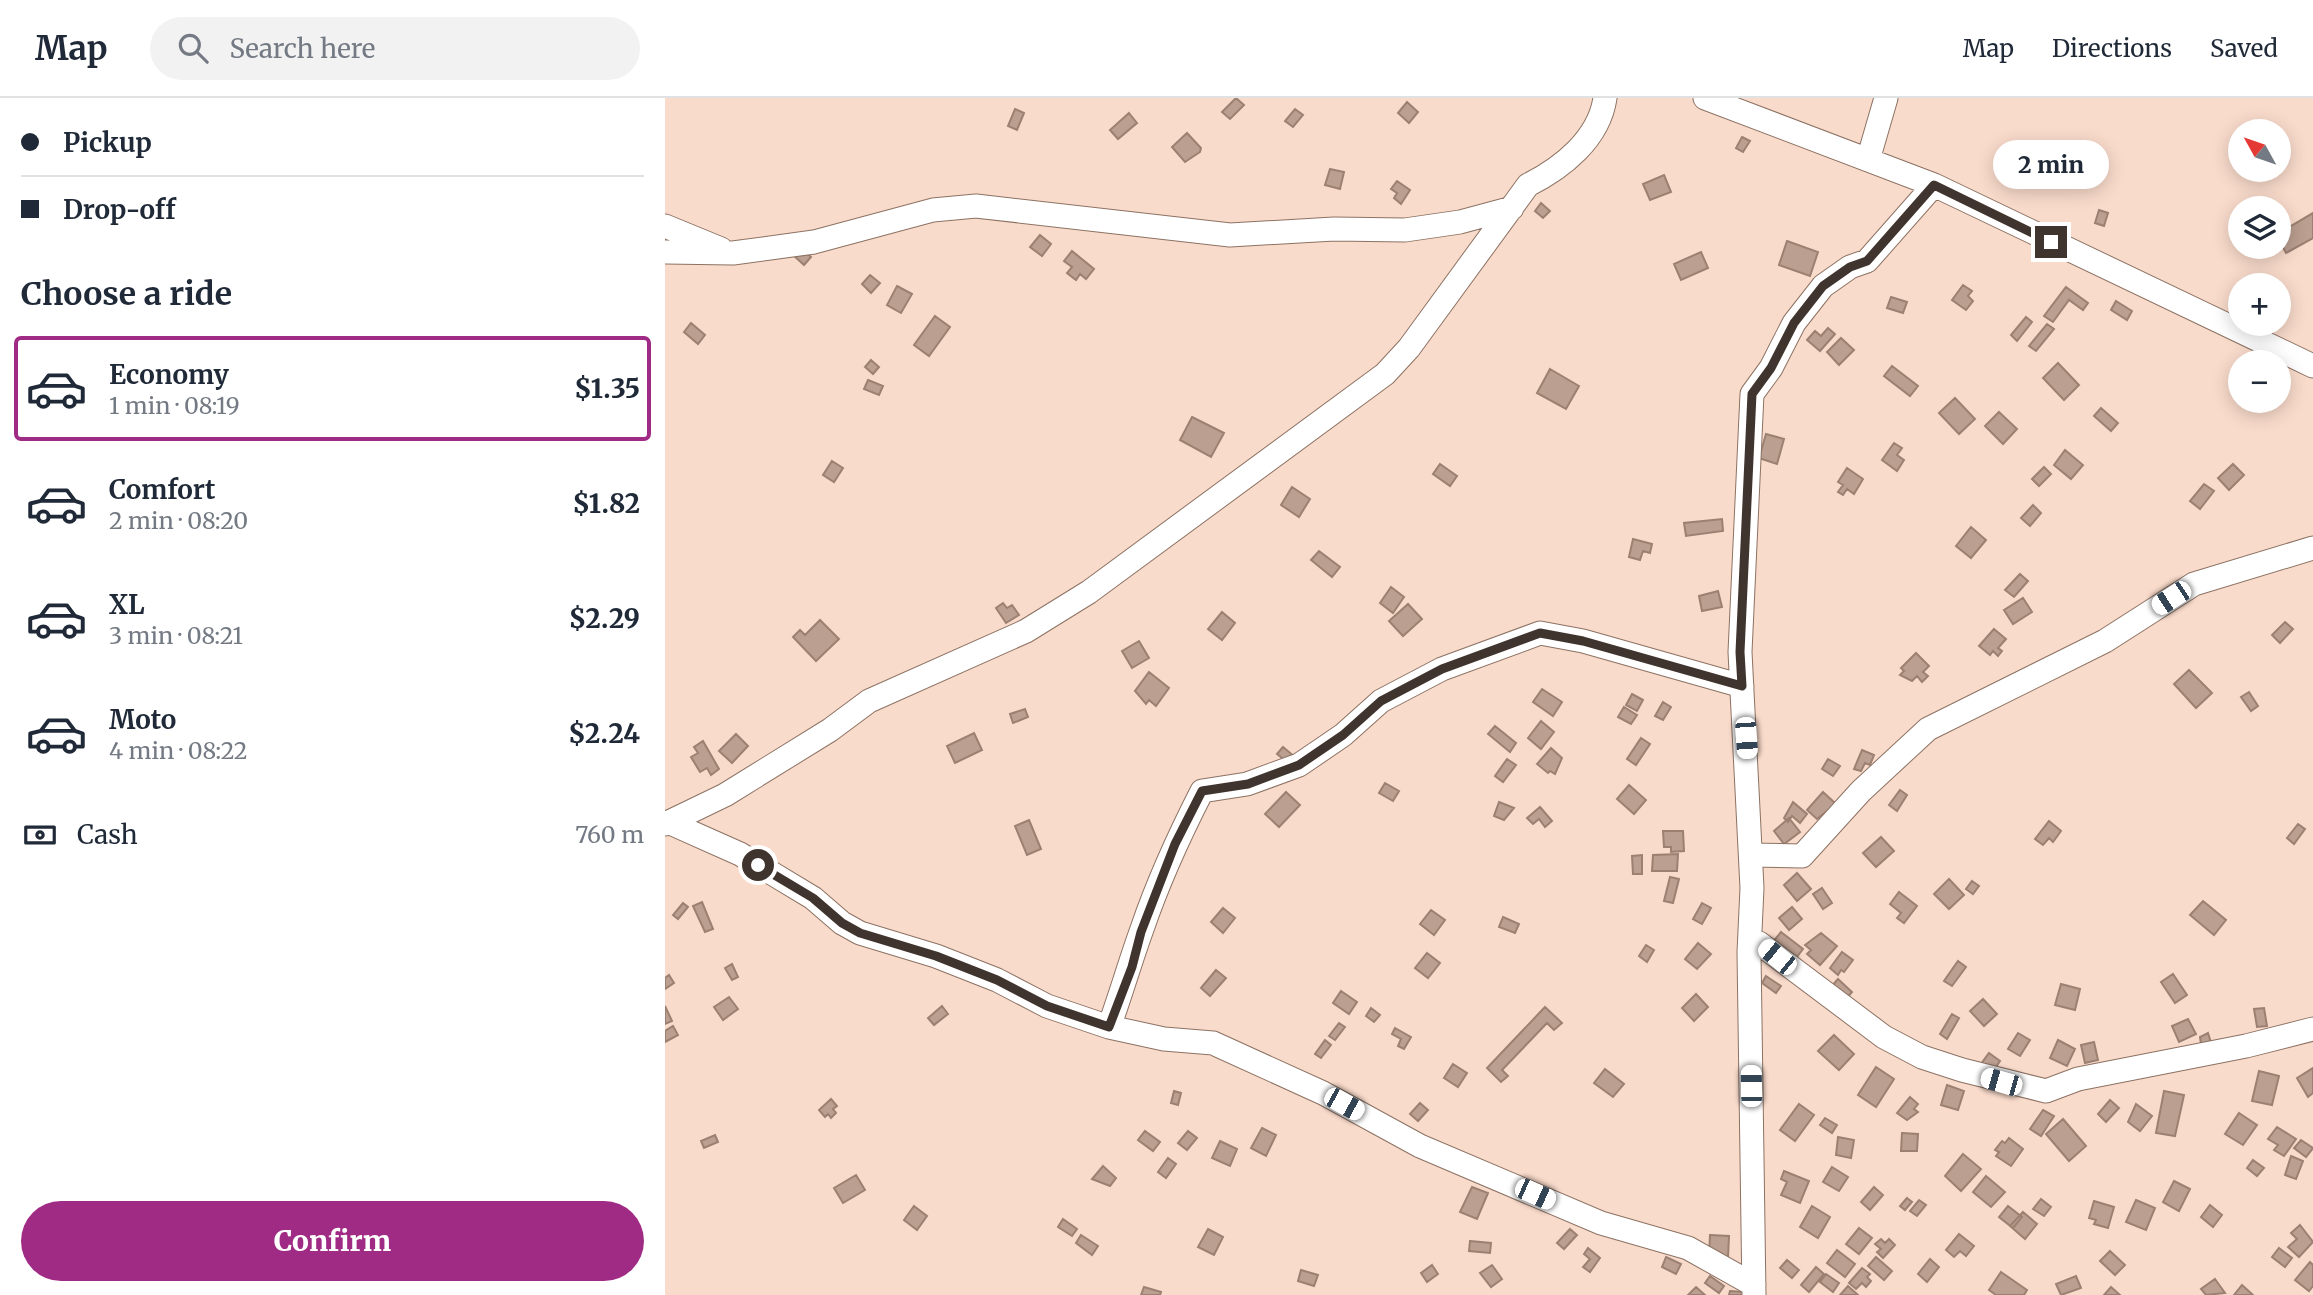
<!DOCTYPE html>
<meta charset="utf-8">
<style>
body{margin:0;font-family:Merriweather,serif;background:#f2f2f3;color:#1f2937;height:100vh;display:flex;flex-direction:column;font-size:26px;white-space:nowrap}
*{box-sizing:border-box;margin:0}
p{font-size:23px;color:#747a83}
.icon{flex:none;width:38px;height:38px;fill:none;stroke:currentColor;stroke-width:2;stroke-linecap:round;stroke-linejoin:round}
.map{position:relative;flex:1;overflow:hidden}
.sheet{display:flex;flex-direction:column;background:#fff;width:665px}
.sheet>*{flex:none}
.top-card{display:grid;align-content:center;height:154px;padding:0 21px;background:#fff}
.needle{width:46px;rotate:310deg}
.controls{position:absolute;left:1563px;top:21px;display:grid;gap:14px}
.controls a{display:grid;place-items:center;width:63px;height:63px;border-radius:50%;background:#fff;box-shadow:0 4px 18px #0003;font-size:35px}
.end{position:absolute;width:32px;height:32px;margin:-16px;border:9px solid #40342e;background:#fff;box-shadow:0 0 0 4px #fff}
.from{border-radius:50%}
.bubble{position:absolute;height:49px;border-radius:24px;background:#fff;box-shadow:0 4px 18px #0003;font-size:23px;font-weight:800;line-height:49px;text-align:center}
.car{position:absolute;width:21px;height:42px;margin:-21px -10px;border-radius:9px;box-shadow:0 0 5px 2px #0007;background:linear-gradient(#fff 24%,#345 0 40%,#fff 0 76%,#345 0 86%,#fff 0)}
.top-card b{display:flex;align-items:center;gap:24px;height:66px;font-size:26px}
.top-card b+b{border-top:2px solid #e0e1e3}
.top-card i{width:18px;height:18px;background:#1f2937}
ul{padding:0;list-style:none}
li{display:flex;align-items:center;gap:21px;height:105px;margin:0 14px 10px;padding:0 7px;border:4px solid transparent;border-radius:7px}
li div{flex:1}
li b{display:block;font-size:26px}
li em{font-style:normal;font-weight:800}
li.current{border-color:#a02b85}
li>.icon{width:63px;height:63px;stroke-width:1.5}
h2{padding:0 21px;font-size:32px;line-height:84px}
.pay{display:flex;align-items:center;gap:18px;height:77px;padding:0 21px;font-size:26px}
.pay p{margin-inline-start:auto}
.button{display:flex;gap:14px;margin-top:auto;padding:14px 21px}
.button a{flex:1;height:80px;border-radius:42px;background:#a02b85;color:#fff;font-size:28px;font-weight:800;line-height:80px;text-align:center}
header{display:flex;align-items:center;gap:42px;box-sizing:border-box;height:98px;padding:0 35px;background:#fff;border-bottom:2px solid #e0e1e3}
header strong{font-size:33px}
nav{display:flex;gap:38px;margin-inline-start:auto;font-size:24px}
.search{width:490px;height:63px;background:#f2f2f3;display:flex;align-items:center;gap:18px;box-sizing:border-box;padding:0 24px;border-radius:38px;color:#747a83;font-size:26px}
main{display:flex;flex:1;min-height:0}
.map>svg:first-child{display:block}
.building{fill:#bb9f90;stroke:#9c8172;stroke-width:2}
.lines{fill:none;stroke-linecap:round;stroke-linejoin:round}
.minor-casing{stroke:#8c7263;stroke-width:25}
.minor{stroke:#fff;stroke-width:23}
.route{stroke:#40342e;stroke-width:9}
</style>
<header>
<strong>Map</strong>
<div class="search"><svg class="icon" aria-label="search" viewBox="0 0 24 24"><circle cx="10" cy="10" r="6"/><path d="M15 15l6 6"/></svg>Search here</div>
<nav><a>Map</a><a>Directions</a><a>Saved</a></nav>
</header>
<main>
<section class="sheet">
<div class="top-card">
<b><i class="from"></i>Pickup</b>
<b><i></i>Drop-off</b>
</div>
<h2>Choose a ride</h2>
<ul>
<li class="current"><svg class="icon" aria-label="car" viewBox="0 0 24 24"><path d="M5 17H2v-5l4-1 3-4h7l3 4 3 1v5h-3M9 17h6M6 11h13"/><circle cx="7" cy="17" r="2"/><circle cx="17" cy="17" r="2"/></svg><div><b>Economy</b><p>1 min · 08:19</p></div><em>$1.35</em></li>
<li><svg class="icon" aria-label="car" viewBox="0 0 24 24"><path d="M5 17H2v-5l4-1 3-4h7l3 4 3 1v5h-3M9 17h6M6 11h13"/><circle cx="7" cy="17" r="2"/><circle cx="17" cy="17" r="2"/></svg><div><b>Comfort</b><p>2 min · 08:20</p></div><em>$1.82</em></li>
<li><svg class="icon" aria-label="car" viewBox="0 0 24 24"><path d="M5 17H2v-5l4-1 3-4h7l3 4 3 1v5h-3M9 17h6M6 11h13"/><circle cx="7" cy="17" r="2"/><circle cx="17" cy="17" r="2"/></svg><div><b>XL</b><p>3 min · 08:21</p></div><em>$2.29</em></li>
<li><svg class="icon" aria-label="car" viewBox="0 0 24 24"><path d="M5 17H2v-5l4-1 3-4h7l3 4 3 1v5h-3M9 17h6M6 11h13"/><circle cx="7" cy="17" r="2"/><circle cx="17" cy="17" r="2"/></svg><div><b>Moto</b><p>4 min · 08:22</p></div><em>$2.24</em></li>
</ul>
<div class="pay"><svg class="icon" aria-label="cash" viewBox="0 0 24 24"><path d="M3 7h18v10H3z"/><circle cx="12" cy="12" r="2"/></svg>Cash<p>760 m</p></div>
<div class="button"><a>Confirm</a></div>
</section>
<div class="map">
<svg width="1648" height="1197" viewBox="0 0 1648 1197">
<rect width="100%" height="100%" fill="#f9dbcb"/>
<!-- building -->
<path class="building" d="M571,0L579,7L565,21L557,14Z
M742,4L753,14L744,25L733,15Z
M350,11L359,15L352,32L343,28Z
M630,11L638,17L628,29L620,23Z
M464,15L472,25L453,41L445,32Z
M522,35L536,50L535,54L520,64L507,49Z
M1077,39L1085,43L1078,54L1071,50Z
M665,71L679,74L675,91L660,87Z
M999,77L1006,94L985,102L978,86Z
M732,83L745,92L736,106L729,100L732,95L726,91Z
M876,105L885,113L878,120L870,113Z
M1434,112L1443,115L1439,128L1430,125Z
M1648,115V140L1621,155L1614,142V135Z
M375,137L386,146L377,158L365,149Z
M1122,143L1153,154L1145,178L1114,167Z
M135,148L146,159L139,167L127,156Z
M407,153L429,171L421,181L415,176L411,182L402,175L407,169L399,163Z
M1036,154L1043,170L1016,182L1009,166Z
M205,177L215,185L206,195L197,186Z
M1298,187L1307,193L1303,198L1308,203L1301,212L1287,202Z
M232,188L247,196L236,215L222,207Z
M1401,189L1423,205L1418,212L1404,202L1388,224L1379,218Z
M1226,199L1242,204L1238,215L1222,210Z
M1451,203L1467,213L1462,222L1446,212Z
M270,218L285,229L264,258L249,247Z
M1361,219L1367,224L1352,243L1346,237Z
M26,225L40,237L33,246L19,234Z
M1382,226L1389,231L1371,253L1364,248Z
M1163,230L1170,236L1155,253L1142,242L1150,233L1156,238Z
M1176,240L1189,252L1174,267L1162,254Z
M206,262L214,269L208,276L200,269Z
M1393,265L1414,287L1399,302L1378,280Z
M1227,268L1253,288L1245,298L1219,278Z
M885,271L914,288L901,311L872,295Z
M203,282L218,288L214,297L199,291Z
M1614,287L1620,290L1616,301L1614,300Z
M1290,300L1310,321L1294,336L1274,315Z
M1436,310L1453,325L1446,333L1429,318Z
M1334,314L1352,331L1338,346L1320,328Z
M527,319L559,335L546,359L515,342Z
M1101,336L1119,341L1112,366L1094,360Z
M1229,345L1237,350L1232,357L1239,362L1232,373L1217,362Z
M1400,352L1418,367L1406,381L1389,367Z
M167,363L178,370L169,384L158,377Z
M775,366L792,378L785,388L768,376Z
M1568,366L1579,377L1564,392L1553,380Z
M1379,369L1386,376L1374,388L1367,381Z
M1182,370L1198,381L1189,396L1182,391L1178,397L1173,394L1178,387L1173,384Z
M1539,386L1549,393L1535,411L1525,403Z
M627,389L645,401L634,419L616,407Z
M1368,407L1376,415L1365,428L1356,420Z
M1057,421L1058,433L1021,438L1019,425Z
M1306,429L1321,442L1306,460L1291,448Z
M968,441L987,446L985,455L978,453L975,462L964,459Z
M654,453L675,469L667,479L646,462Z
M1355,476L1363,483L1349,499L1340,492Z
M726,489L739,499L728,515L715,505Z
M1053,493L1057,509L1037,513L1034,498Z
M1358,500L1367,514L1348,526L1339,512Z
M338,505L342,510L347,507L354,517L341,525L331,510Z
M743,506L757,521L738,538L724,523Z
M557,514L570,525L557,542L543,531Z
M155,522L174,541L151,563L128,539L135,532L140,537Z
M1620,524L1628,531L1615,545L1607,537Z
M1329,531L1341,541L1333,550L1337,553L1333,558L1328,553L1325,557L1314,548Z
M474,543L484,560L467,570L457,553Z
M1251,555L1264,568L1258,574L1263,578L1257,584L1252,578L1247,583L1235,577L1239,573L1236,570Z
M1524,572L1547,595L1531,610L1509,586Z
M484,574L504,590L491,608L484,602L481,606L470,593Z
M877,591L897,604L888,618L868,604Z
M1584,594L1593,608L1586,613L1576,599Z
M967,596L978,602L972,613L961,607Z
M998,604L1006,609L998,622L990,618Z
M959,609L972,617L966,626L953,619Z
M360,611L363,619L348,625L345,616Z
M876,623L889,634L876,651L863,640Z
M830,628L851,645L845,654L823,636Z
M309,635L317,652L290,665L282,648Z
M71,636L83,648L67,665L54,653Z
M976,640L985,646L971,667L962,661Z
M38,643L54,671L46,677L42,670L35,674L26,659L33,655L29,649Z
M618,649L630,659L624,666L612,656Z
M886,650L897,660L890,676L885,673L883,675L872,666Z
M1197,652L1209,657L1205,667L1200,665L1196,673L1189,671Z
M842,661L851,667L838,684L830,678Z
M1163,661L1175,668L1168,678L1157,671Z
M720,685L734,693L728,703L714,695Z
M964,687L981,702L969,716L952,701Z
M1235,692L1242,697L1232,713L1224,707Z
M621,694L635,707L614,729L600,716Z
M1158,694L1171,706L1152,721L1142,712Z
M834,704L849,710L839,722L829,718Z
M1128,704L1142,716L1135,725L1127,718L1123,724L1119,720Z
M875,709L887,723L880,729L874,721L868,726L862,720Z
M1124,720L1135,734L1119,746L1109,733Z
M364,722L376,751L362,757L350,728Z
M1384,723L1396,733L1388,744L1384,740L1378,747L1370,741Z
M1633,726L1640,731L1629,746L1622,740Z
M998,733H1018L1019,753L1006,754V749H999Z
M1216,739L1229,753L1211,769L1198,755Z
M1013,756L1012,773H987L988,757Z
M977,757V776H968L967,758Z
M1132,775L1146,791L1132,803L1119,787Z
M1005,779L1014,781L1008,805L999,803Z
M1284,781L1299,797L1284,811L1269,796Z
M1307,783L1314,788L1308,796L1301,791Z
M1157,790L1167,805L1158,811L1148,796Z
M1234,794L1252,808L1239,825L1232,820L1236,815L1225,806Z
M1538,803L1561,822L1549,837L1525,817Z
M37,804L48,831L40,834L28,808Z
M18,805L23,809L13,821L8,817Z
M1037,805L1046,810L1037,826L1028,821Z
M1127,809L1137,821L1124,832L1114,820Z
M558,810L570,820L558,835L546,824Z
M766,812L780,822L769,837L755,826Z
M838,819L854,826L850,835L834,829Z
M1116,834L1138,851L1128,864L1106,846Z
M1156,835L1172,848L1155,867L1142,856L1146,852L1140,847Z
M1033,845L1046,856L1032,871L1020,861Z
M981,847L989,852L982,864L974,858Z
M1177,854L1188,862L1179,874L1176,872L1173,877L1165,870Z
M762,855L775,865L763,880L750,870Z
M1293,863L1301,869L1287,888L1279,883Z
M67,866L73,879L67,882L60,870Z
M551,872L561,880L545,898L536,890Z
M1508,876L1522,897L1510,905L1496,884Z
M4,877L9,885L0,891V880Z
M1101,878L1116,888L1111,895L1097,885Z
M1173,881L1187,894L1180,902L1166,889Z
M1396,886L1415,891L1410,912L1390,907Z
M676,893L692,904L684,916L668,905Z
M1031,896L1043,909L1029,923L1017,910Z
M64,899L73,911L58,922L49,909Z
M1318,901L1332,916L1319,928L1305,913Z
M0,908L7,923L0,926Z
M277,908L283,916L269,927L263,920Z
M880,909L897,925L889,932L882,925L837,972L843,978L836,984L822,970Z
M706,910L715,917L709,924L701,918Z
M1599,910L1602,928L1592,929L1589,911Z
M1287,916L1294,920L1282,941L1275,936Z
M1523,921L1531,936L1514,944L1507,928Z
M674,925L680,929L670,942L664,938Z
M8,928L13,937L0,944V933Z
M730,930L746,939L739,951L733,948L736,941L727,936Z
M1353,935L1365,942L1355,958L1343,951Z
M1543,935L1548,951L1536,946L1535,939Z
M1169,937L1189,956L1174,972L1153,953Z
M660,942L666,947L656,960L650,956Z
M1393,942L1410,951L1402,968L1385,960Z
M1429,944L1433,962L1420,965L1416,947Z
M1324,955L1335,963L1325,978L1313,970Z
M788,966L802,975L793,989L779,980Z
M1211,969L1229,981L1211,1009L1193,997Z
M1648,970V995L1643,999L1632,980Z
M940,971L959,986L948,999L929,985Z
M1594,973L1614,978L1607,1007L1587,1003Z
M1282,987L1299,993L1293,1012L1276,1007Z
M509,993L516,995L513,1007L506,1005Z
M1499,993L1519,997L1510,1038L1491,1035Z
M1245,999L1253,1006L1249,1011L1253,1014L1242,1022L1232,1015Z
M166,1001L172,1008L168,1011L171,1015L166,1020L163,1016L160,1019L154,1012Z
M1445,1002L1454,1010L1441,1024L1433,1016Z
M755,1005L763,1012L753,1023L745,1016Z
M1134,1006L1149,1017L1130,1043L1115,1032Z
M1471,1006L1487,1018L1475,1033L1463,1024Z
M1378,1012L1389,1018L1376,1038L1365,1031Z
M1574,1015L1592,1027L1578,1047L1560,1036Z
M1160,1020L1172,1027L1167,1035L1155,1027Z
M1398,1021L1421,1048L1404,1063L1381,1036Z
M1612,1029L1631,1041L1619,1058L1609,1052L1613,1047L1603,1041Z
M597,1030L611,1037L601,1058L586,1050Z
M480,1033L495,1044L488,1053L473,1042Z
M523,1033L532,1040L522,1052L513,1045Z
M1237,1035L1253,1036L1252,1053H1236Z
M50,1037L53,1044L39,1050L36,1043Z
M1173,1039L1189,1042L1186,1060L1171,1057Z
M1344,1040L1358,1051L1346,1068L1331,1058L1334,1054L1330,1052L1337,1043L1340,1045Z
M1636,1042L1648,1050L1641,1059L1629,1050Z
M555,1043L572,1051L565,1068L547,1060Z
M1298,1056L1316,1071L1296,1093L1280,1078Z
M1626,1058L1638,1063L1631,1081L1620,1077Z
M503,1060L511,1066L501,1080L493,1074Z
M1588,1062L1599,1070L1592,1078L1582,1070Z
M438,1068L451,1080L445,1088L427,1081Z
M1167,1069L1183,1079L1174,1093L1158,1084Z
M1119,1073L1144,1083L1135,1105L1116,1097L1122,1084L1116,1081Z
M191,1077L200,1092L178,1105L169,1090Z
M1321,1078L1340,1094L1326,1109L1308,1094Z
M1509,1083L1525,1091L1514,1113L1498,1104Z
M807,1089L823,1095L812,1121L795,1114Z
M1209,1089L1218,1097L1205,1112L1196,1104Z
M1242,1100L1247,1104L1240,1112L1235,1108Z
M1376,1101L1386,1109L1379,1118L1368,1111Z
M1254,1102L1261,1107L1252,1118L1245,1113Z
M1471,1102L1490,1110L1481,1132L1461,1124Z
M1429,1103L1449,1109L1443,1130L1429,1126L1431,1122L1424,1120Z
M1545,1107L1557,1117L1548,1129L1536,1119Z
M249,1108L262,1118L252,1132L239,1122Z
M1147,1108L1165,1119L1153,1140L1135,1129Z
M1343,1108L1357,1119L1348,1130L1334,1119Z
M1358,1114L1372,1126L1360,1141L1345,1128Z
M398,1121L412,1131L407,1138L393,1129Z
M1635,1127L1648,1144L1634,1159L1623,1149L1632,1141L1626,1135Z
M1194,1130L1207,1140L1194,1156L1181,1146Z
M543,1131L558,1139L549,1157L533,1149Z
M905,1131L912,1137L899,1151L892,1145Z
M1294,1136L1309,1148L1301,1158L1295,1153L1289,1159L1281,1152Z
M416,1137L433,1148L427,1157L411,1145Z
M1045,1137L1064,1138L1063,1160L1044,1159Z
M1216,1141L1220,1145L1224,1141L1230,1147L1218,1160L1212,1154L1216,1151L1210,1146Z
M805,1143L826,1145L825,1155L804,1153Z
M923,1150L935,1160L925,1174L918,1169L925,1161L919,1156Z
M1614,1150L1627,1160L1620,1169L1607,1159Z
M1172,1152L1190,1166L1180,1179L1162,1165Z
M1445,1153L1460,1167L1450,1177L1435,1163Z
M1001,1159L1016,1166L1011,1176L997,1169Z
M1211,1159L1227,1173L1219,1182L1203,1168Z
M1265,1161L1274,1169L1262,1184L1253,1176Z
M1122,1162L1134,1172L1127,1180L1115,1170Z
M1645,1164L1648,1167V1188L1644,1193L1630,1182Z
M767,1167L773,1176L762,1184L756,1175Z
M827,1167L837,1181L826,1189L815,1175Z
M1151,1169L1159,1176L1144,1194L1136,1187Z
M1197,1170L1205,1176L1202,1179L1206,1183L1201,1189L1197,1185L1191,1191L1184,1185Z
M636,1172L653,1177L649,1188L633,1183Z
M1336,1174L1362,1192L1359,1197H1331L1324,1192Z
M1161,1176L1174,1185L1168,1194L1155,1184Z
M1045,1178L1059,1188L1054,1195L1040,1185Z
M1411,1178L1416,1190L1396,1197L1391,1186Z
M1550,1181L1560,1195L1541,1197L1536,1191Z
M1577,1187L1588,1197H1569Z
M1183,1188L1193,1197H1175Z
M479,1189L496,1194L495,1197H476Z
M1031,1189L1040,1197H1023Z
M1446,1189L1455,1197H1439Z
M1065,1193L1079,1194V1197H1064Z"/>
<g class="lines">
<!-- minor casing -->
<g class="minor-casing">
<path id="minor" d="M1040,0L1269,87L1648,268
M1203,62L1221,0
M0,128L56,151
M0,154L68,155L149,144L268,112L311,108L565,137L669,131L740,132L795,124L847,110
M3,724L75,756L148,800L177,825L195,835L271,858L332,882L382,908L444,929L499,941L548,945L658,995L755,1048L936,1125L1023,1150L1089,1187
M0,726L60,697L165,632L204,603L361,533L424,494L720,276L744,250L863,87C897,70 934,41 940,0
M1086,757L1137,758L1196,693L1263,631L1440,543L1529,486L1648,450
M1084,854L1087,790L1075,554L1087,296L1106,270L1129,225L1158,188L1185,169L1202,163L1269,87
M444,929C456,896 465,864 477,831C493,784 514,738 537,693L582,686L634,667L678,637L716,603L777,571L875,535L918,543L1077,588
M1089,1197L1084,854L1089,845H1094L1219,939L1257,959L1297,972L1381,993L1413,981L1581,948L1648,931"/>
</g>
<!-- minor -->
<use href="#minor" class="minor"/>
</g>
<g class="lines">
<!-- route -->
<path class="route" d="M93,767L148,800L177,825L195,835L271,858L332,882L382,908L444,929L467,869L476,834L510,746L537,693L583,686L634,667L678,637L716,603L777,571L875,535L918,543L1077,588L1075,554L1087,296L1106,270L1129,225L1158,188L1185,169L1202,163L1269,87L1386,144"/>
</g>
</svg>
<div class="controls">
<a><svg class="needle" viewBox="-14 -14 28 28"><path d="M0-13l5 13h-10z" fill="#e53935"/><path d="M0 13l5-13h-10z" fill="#747a83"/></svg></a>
<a><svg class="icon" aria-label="layers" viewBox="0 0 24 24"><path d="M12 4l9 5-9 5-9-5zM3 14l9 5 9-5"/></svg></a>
<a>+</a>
<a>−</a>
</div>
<i class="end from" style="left:93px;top:767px"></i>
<i class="end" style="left:1386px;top:144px"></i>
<div class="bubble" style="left:1328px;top:42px;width:116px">2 min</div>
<i class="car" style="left:1506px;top:500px;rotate:237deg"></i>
<i class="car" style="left:1081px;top:640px;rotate:176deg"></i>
<i class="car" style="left:1112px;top:859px;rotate:309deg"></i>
<i class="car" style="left:1336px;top:984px;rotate:286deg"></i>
<i class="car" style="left:1086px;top:988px;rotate:359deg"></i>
<i class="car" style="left:679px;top:1006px;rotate:119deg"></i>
<i class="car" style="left:870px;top:1096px;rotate:114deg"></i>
</div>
</main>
